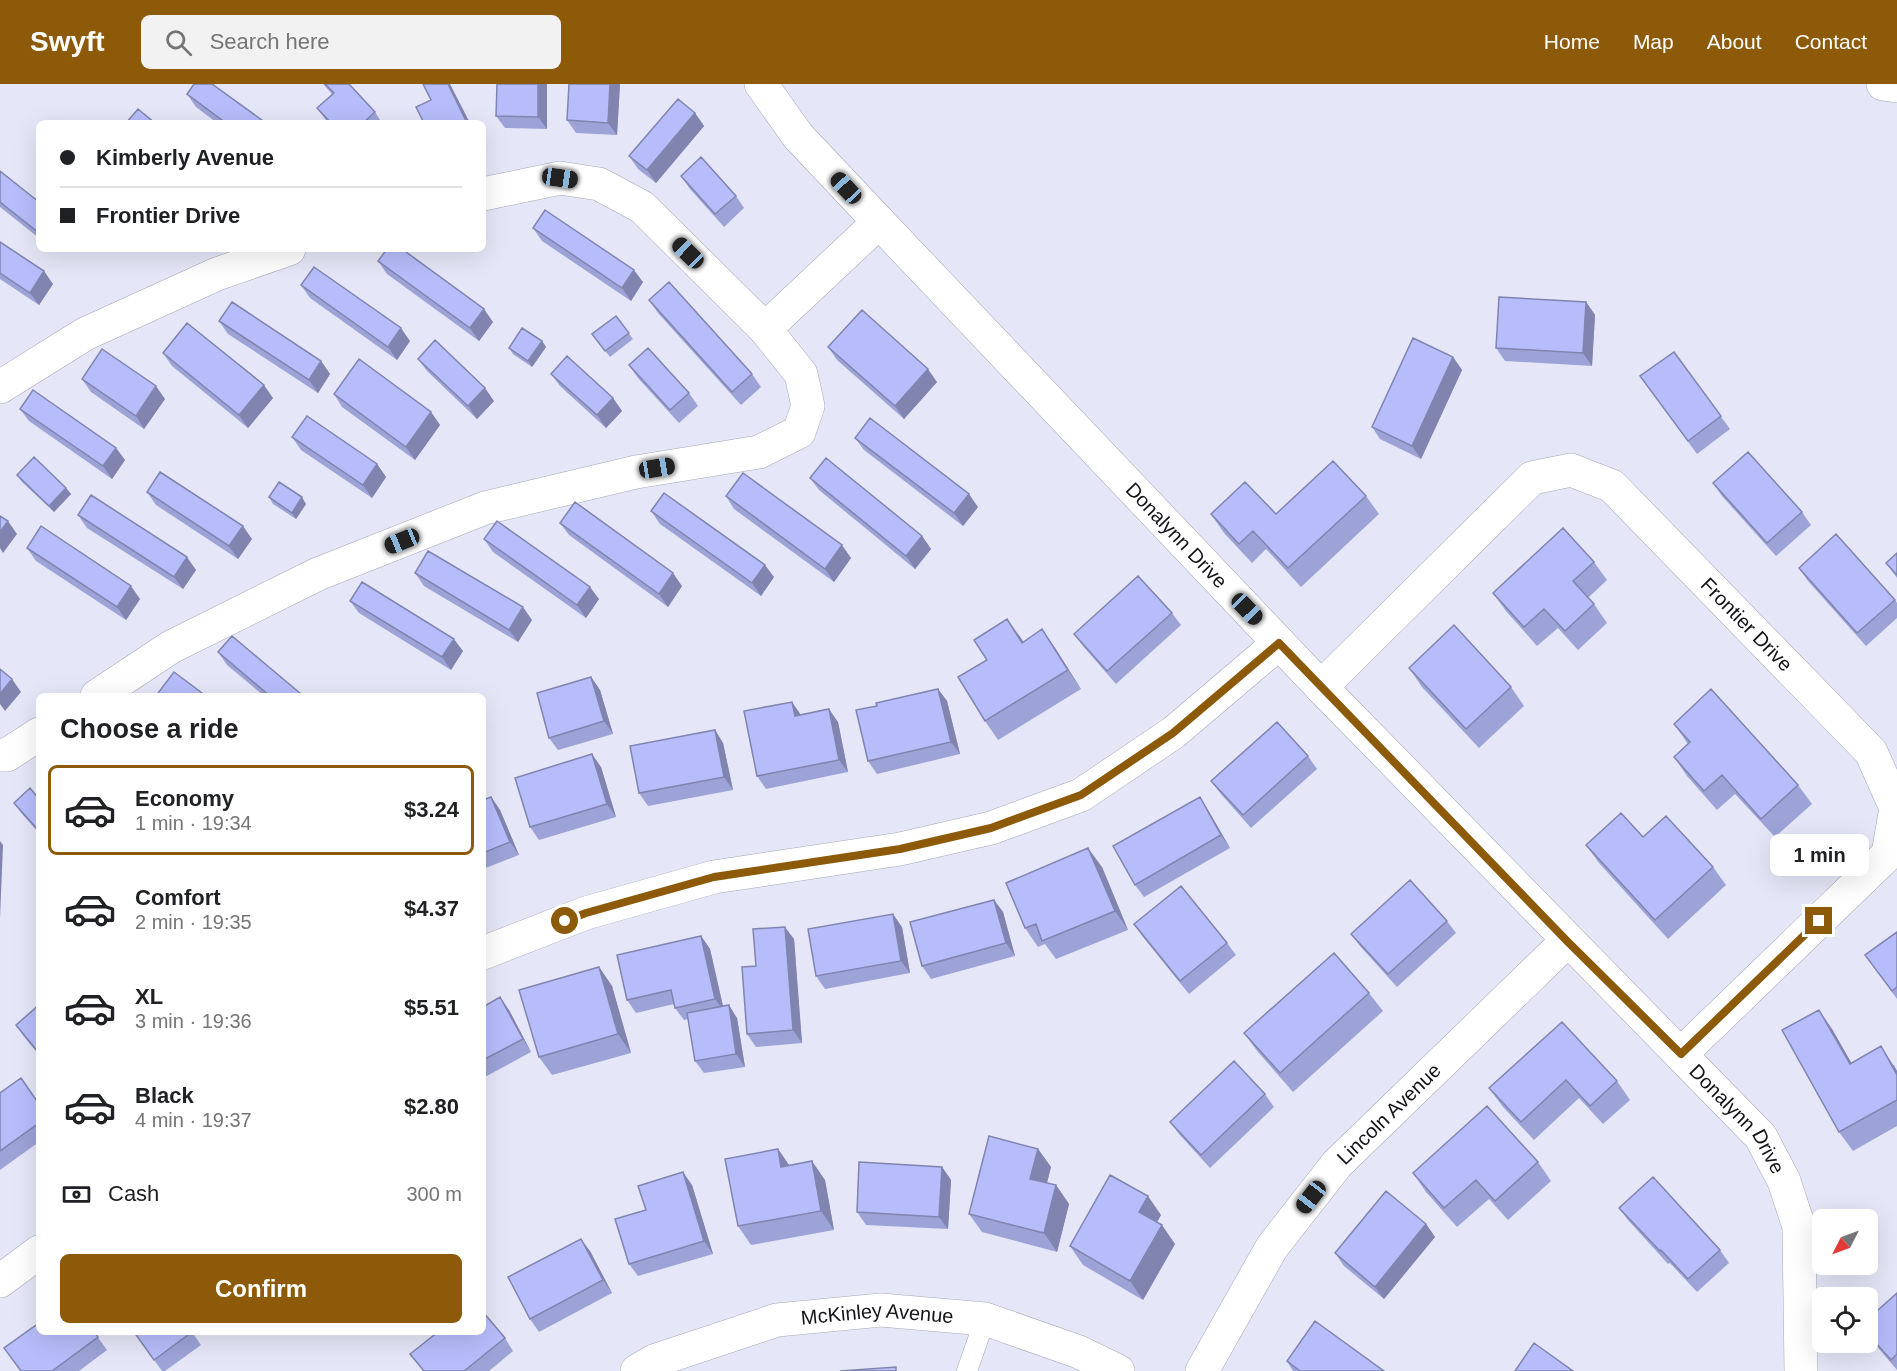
<!DOCTYPE html>
<meta charset="utf-8">
<style>
body{margin:0;font-family:Arial,sans-serif;background:#f2f2f2;color:#202124;height:100vh;display:flex;flex-direction:column;font-size:22px;white-space:nowrap}
*{box-sizing:border-box;margin:0}
p{font-size:20px;color:#757577}
.icon{flex:none;width:33px;height:33px;fill:none;stroke:currentColor;stroke-width:2;stroke-linecap:round;stroke-linejoin:round}
.map{position:relative;flex:1;overflow:hidden}
.details{position:absolute;left:36px;top:609px;width:450px;height:642px;display:flex;flex-direction:column;background:#fff;border-radius:9px;box-shadow:0 6px 24px #0002}
.details>*{flex:none}
.top-card{position:absolute;left:36px;top:36px;width:450px;height:132px;border-radius:9px;box-shadow:0 6px 24px #0002;display:grid;align-content:center;height:132px;padding:0 24px;background:#fff}
.needle{width:39px;rotate:228deg}
.controls{position:absolute;left:1812px;top:1125px;display:grid;gap:12px}
.controls a{display:grid;place-items:center;width:66px;height:66px;border-radius:9px;background:#fff;box-shadow:0 6px 24px #0002;font-size:30px}
.end{position:absolute;width:27px;height:27px;margin:-14px;border:8px solid #8d5a09;background:#fff;box-shadow:0 0 0 3px #fff}
.from{border-radius:50%}
.bubble{position:absolute;height:42px;border-radius:9px;background:#fff;box-shadow:0 6px 24px #0002;font-size:20px;font-weight:700;line-height:42px;text-align:center}
.car{position:absolute;width:18px;height:36px;margin:-18px -9px;border-radius:8px;box-shadow:0 0 4px 2px #0007;background:linear-gradient(#222 24%,#8ab4d8 0 40%,#222 0 76%,#8ab4d8 0 86%,#222 0)}
.top-card b{display:flex;align-items:center;gap:21px;height:57px;font-size:22px}
.top-card b+b{border-top:2px solid #e0e0e0}
.top-card i{width:15px;height:15px;background:#202124}
ul{padding:0;list-style:none}
li{display:flex;align-items:center;gap:18px;height:90px;margin:0 12px 9px;padding:0 12px;border:3px solid transparent;border-radius:9px}
li div{flex:1}
li b{display:block;font-size:22px}
li em{font-style:normal;font-weight:700}
li.current{border-color:#8d5a09}
li>.icon{width:54px;height:54px;stroke-width:1.5}
h2{padding:0 24px;font-size:27px;line-height:72px}
.pay{display:flex;align-items:center;gap:15px;height:66px;padding:0 24px;font-size:22px}
.pay p{margin-inline-start:auto}
.button{display:flex;gap:12px;margin-top:auto;padding:12px 24px}
.button a{flex:1;height:69px;border-radius:9px;background:#8d5a09;color:#fff;font-size:24px;font-weight:700;line-height:69px;text-align:center}
header{display:flex;align-items:center;gap:36px;box-sizing:border-box;height:84px;padding:0 30px;background:#8d5a09;color:#fff}
header strong{font-size:28px}
nav{display:flex;gap:33px;margin-inline-start:auto;font-size:21px}
.search{width:420px;height:54px;background:#f2f2f2;display:flex;align-items:center;gap:15px;box-sizing:border-box;padding:0 21px;border-radius:9px;color:#757577;font-size:22px}
.map>svg:first-child{display:block}
.lines{fill:none;stroke-linecap:round;stroke-linejoin:round}
.service-casing{stroke:#a5a7b7;stroke-width:21}
.minor-casing{stroke:#a5a7b7;stroke-width:34}
.secondary-casing{stroke:#a5a7b7;stroke-width:34}
.service{stroke:#fff;stroke-width:20}
.minor{stroke:#fff;stroke-width:33}
.secondary{stroke:#fff;stroke-width:33}
.wall{fill:#9da3d7}
.shaded-wall{fill:#8084af}
.building{fill:#b7bdfa;stroke:#8084af;stroke-width:1.5}
.route{stroke:#8d5a09;stroke-width:8}
.labels{text-anchor:middle;dominant-baseline:central;stroke-width:4.5;stroke-linejoin:round;paint-order:stroke}
.street-label{font-size:20px;fill:#121218;stroke:#e5e7f8}
</style>
<header>
<strong>Swyft</strong>
<div class="search"><svg class="icon" aria-label="search" viewBox="0 0 24 24"><circle cx="10" cy="10" r="6"/><path d="M15 15l6 6"/></svg>Search here</div>
<nav><a>Home</a><a>Map</a><a>About</a><a>Contact</a></nav>
</header>
<div class="map">
<svg width="1897" height="1287" viewBox="0 0 1897 1287">
<rect width="100%" height="100%" fill="#e5e7f8"/>
<g class="lines">
<!-- service casing -->
<g class="service-casing">
<path id="service" d="M967,1287L985,1235"/>
</g>
<!-- minor casing -->
<g class="minor-casing">
<g id="minor">
<path id="s1" d="M761,0L798,52L879,138L1321,603L1761,1053L1784,1097L1799,1143L1801,1287"/>
<path d="M765,245L879,138"/>
<path d="M0,303L85,250L217,190L289,165"/>
<path id="s2" d="M1321,603L1532,394L1571,386L1612,402L1871,668L1896,724L1888,770L1681,970"/>
<path d="M97,612L171,563L318,490L485,424L636,388L759,368L799,348L808,322L801,290L765,245L642,123L599,100L560,94L483,110"/>
<path d="M0,671H7L39,650"/>
<path d="M483,869L586,829L714,793L900,765L991,744L1081,711L1173,649L1279,559"/>
<path d="M0,1197L39,1168"/>
<path id="s3" d="M637,1287L654,1277L777,1236L881,1226L985,1235L1079,1268L1118,1287"/>
<path id="s4" d="M1202,1287L1272,1163L1337,1080L1567,857"/>
</g>
</g>
<!-- secondary casing -->
<g class="secondary-casing">
<path id="secondary" d="M1883,0L1897,2"/>
</g>
<!-- service -->
<use href="#service" class="service"/>
<!-- minor -->
<use href="#minor" class="minor"/>
<!-- secondary -->
<use href="#secondary" class="secondary"/>
</g>
<!-- wall -->
<path class="wall" d="M323,0H349L375,28L382,39H328L317,24L332,10Z
M497,0H547V45L505,44L496,32Z
M620,0L617,51L576,49L567,36Z
M187,10L266,39H217L196,23Z
M695,29L704,42L656,99L638,85L629,72Z
M0,87L39,118V154L0,123Z
M681,92L736,112L744,124L724,143L690,105Z
M533,144L643,198L631,217L542,157Z
M0,158L53,200L39,221L0,195Z
M378,177L493,238L479,257L387,190Z
M301,201L410,257L397,276L310,214Z
M649,216L752,290L761,303L741,321L658,229Z
M1586,218L1595,231L1592,282L1505,277L1496,264Z
M616,232L633,255L610,273L592,250Z
M219,237L321,277L330,290L318,309L228,250Z
M542,257L546,263L532,283L513,270L509,264Z
M828,263L937,298L904,335L837,276Z
M1674,268L1730,345L1697,370L1640,292Z
M163,269L273,314L248,344L172,282Z
M1453,273L1462,286L1421,375L1380,355L1372,343Z
M418,275L494,317L477,335L427,287Z
M629,281L689,309L698,322L679,339L638,294Z
M551,290L613,314L622,327L606,344L560,302Z
M82,295L165,315L144,345L91,308Z
M334,310L431,328L440,341L415,376L342,323Z
M20,325L116,364L125,376L112,395L29,337Z
M292,353L377,380L386,393L372,414L301,366Z
M855,354L978,423L963,442L864,366Z
M17,391L66,404L71,410L54,428L22,398Z
M810,394L922,452L931,465L915,485L819,406Z
M1713,399L1802,428L1811,441L1776,472L1722,412Z
M147,408L252,455L238,475L156,421Z
M726,412L851,474L834,498L734,425Z
M1366,412L1379,430L1301,503L1266,465L1252,479L1224,449L1211,430H1276Z
M269,413L306,420L296,435L273,420Z
M651,427L774,493L761,512L660,440Z
M78,431L196,486L183,505L87,444Z
M560,439L682,502L668,523L569,451Z
M484,455L599,515L586,534L493,468Z
M27,464L140,515L126,536L36,477Z
M1897,469V494L1886,479Z
M1594,478L1607,496L1588,514L1594,520L1607,539L1578,566L1558,544L1537,562L1506,527L1493,509Z
M1799,484L1895,516L1897,519V534L1866,562L1808,497Z
M415,489L532,536L518,558L424,502Z
M350,517L463,567L451,586L359,529Z
M1172,529L1181,541L1116,600L1083,562L1074,550Z
M1042,545L1055,564L1081,605L998,656L985,637L1023,558Z
M218,568L301,610L303,612H264L227,581Z
M1409,584L1511,603L1524,622L1479,664L1422,603Z
M591,593L600,606L613,650L558,666L549,654Z
M938,605L947,617L960,670L877,690L868,677L877,622Z
M801,630L838,638L848,688L766,705L757,692Z
M1674,640L1798,701L1812,720L1775,753L1735,710L1717,726L1687,692L1674,673L1688,660Z
M715,646L723,659L733,706L648,722L639,709Z
M1308,672L1317,685L1251,744L1220,709L1211,697Z
M601,683L616,733L539,756L530,743Z
M491,713L500,726L519,771L483,785V716Z
M1200,713L1208,726L1230,764L1144,813L1135,801Z
M39,715V749L23,731L14,719Z
M1643,753L1713,783L1726,801L1668,855L1599,779L1586,761Z
M1102,783L1128,846L1056,875L1045,860L1038,863L1025,844Z
M994,816L1003,828L1015,872L931,895L922,882Z
M1447,837L1456,849L1397,903L1360,862L1351,850Z
M1134,840L1227,859L1236,871L1189,910L1143,853Z
M902,843L910,889L825,905L816,892Z
M1897,848V915L1865,871Z
M701,852L710,865L723,922L737,934L745,983L704,989L695,977L688,935L684,936L675,924L674,920L636,929L627,916Z
M794,855L802,959L756,963L747,950L756,882Z
M599,883L612,902L631,969L552,991L539,973Z
M1369,909L1383,927L1293,1008L1258,968L1244,949Z
M39,921V971L25,954L16,941Z
M483,923L509,926L531,968L483,994Z
M1562,938L1617,997L1630,1016L1603,1040L1579,1014L1534,1056L1503,1023L1489,1004Z
M1832,945L1851,979L1894,981L1897,987V1042L1853,1067L1839,1048Z
M0,1009L39,1020V1058L0,1086Z
M1265,1010L1274,1023L1210,1084L1179,1050L1170,1038Z
M778,1065L789,1081L825,1096L834,1146L751,1161L738,1142Z
M1038,1065L1051,1083L1047,1099L1056,1101L1069,1120L1057,1168L982,1148L969,1130Z
M1538,1078L1551,1097L1508,1136L1489,1115L1457,1143L1426,1108L1413,1089Z
M942,1083L951,1096L948,1145L866,1141L857,1128Z
M692,1101L713,1170L638,1192L629,1180L646,1126Z
M1619,1124L1720,1166L1729,1179L1697,1208L1670,1179L1668,1180L1628,1136Z
M1161,1131L1157,1138L1175,1160L1143,1216L1083,1181L1070,1162Z
M1426,1140L1435,1153L1384,1215L1344,1182L1335,1169Z
M590,1167L612,1209L539,1248L530,1235Z
M1897,1209V1286L1868,1252V1235Z
M94,1248L107,1266L79,1287H20Z
M134,1248H192L201,1261L165,1287H162Z
M505,1254L513,1267L489,1287H423L410,1270Z
M1287,1277L1384,1287H1293Z"/>
<!-- shaded-wall -->
<path class="shaded-wall" d="M448,0H450L470,39H467Z
M538,0H547V45L538,33Z
M610,0H620L617,51L608,39Z
M695,29L704,42L656,99L647,86Z
M634,186L643,198L631,217L622,204Z
M44,187L53,200L39,221L30,209Z
M1586,218L1595,231L1592,282L1583,269Z
M484,225L493,238L479,257L470,244Z
M401,244L410,257L397,276L388,263Z
M542,257L546,263L532,283L528,277Z
M1453,273L1462,286L1421,375L1412,362Z
M321,277L330,290L318,309L309,296Z
M928,285L937,298L904,335L895,322Z
M264,301L273,314L248,344L239,331Z
M156,302L165,315L144,345L136,332Z
M485,304L494,317L477,335L468,322Z
M613,314L622,327L606,344L597,331Z
M431,328L440,341L415,376L406,363Z
M116,364L125,376L112,395L103,382Z
M377,380L386,393L372,414L363,401Z
M66,404L71,410L54,428L49,422Z
M969,410L978,423L963,442L954,429Z
M302,413L306,420L296,435L292,429Z
M8,437L17,450L3,469L0,464V448Z
M243,442L252,455L238,475L229,462Z
M922,452L931,465L915,485L906,472Z
M842,461L851,474L834,498L825,485Z
M187,473L196,486L183,505L174,493Z
M765,481L774,493L761,512L752,499Z
M673,489L682,502L668,523L659,510Z
M131,502L140,515L126,536L117,523Z
M590,503L599,515L586,534L577,521Z
M523,523L532,536L518,558L509,546Z
M1007,535L1021,554L1035,577L1022,559Z
M1042,545L1055,564L1081,605L1068,586Z
M454,555L463,567L451,586L442,573Z
M591,593L600,606L613,650L604,637Z
M12,595L21,608L5,627L0,620V610Z
M938,605L947,617L960,670L951,658Z
M792,618L801,631L795,632Z
M829,625L838,638L848,688L839,676Z
M715,646L723,659L733,706L724,693Z
M592,670L601,683L616,733L607,720Z
M491,713L500,726L519,771L510,758Z
M1200,713L1208,726L1230,764L1221,751Z
M0,757L3,761L0,834Z
M1088,764L1102,783L1128,846L1115,827Z
M994,816L1003,828L1015,872L1006,859Z
M893,830L902,843L910,889L901,877Z
M785,843L794,855L802,959L793,946Z
M701,852L710,865L724,927L715,915Z
M599,883L612,902L631,969L618,950Z
M500,913L509,926L531,968L523,955Z
M729,921L737,934L745,983L736,970Z
M1819,926L1832,945L1863,999L1850,980Z
M1881,962L1897,987V991Z
M778,1065L791,1084L781,1083Z
M1038,1065L1051,1083L1043,1114L1030,1095Z
M812,1077L825,1096L834,1146L821,1127Z
M942,1083L951,1096L948,1145L939,1133Z
M683,1088L692,1101L713,1170L704,1157Z
M1056,1101L1069,1120L1057,1168L1044,1149Z
M1148,1112L1161,1131L1152,1147L1139,1128Z
M1426,1140L1435,1153L1384,1215L1375,1203Z
M1162,1141L1175,1160L1143,1216L1130,1197Z
M581,1155L590,1167L612,1209L603,1196Z"/>
<!-- building -->
<path class="building" d="M194,0H212L266,39H226L187,10Z
M325,0H349L375,28L363,39H331L317,24L334,9Z
M423,0H448L467,39H424L416,23L431,16Z
M497,0H538V33L496,32Z
M569,0H610L608,39L567,36Z
M678,15L695,29L647,86L629,72Z
M138,25L155,39H126Z
M701,73L736,112L715,130L681,92Z
M0,87L39,118V149L0,118Z
M545,126L634,186L622,204L533,144Z
M0,158L44,187L30,209L0,189Z
M387,165H402L484,225L470,244L378,177Z
M314,183L401,244L388,263L301,201Z
M669,198L752,290L732,308L649,216Z
M1499,213L1586,218L1583,269L1496,264Z
M232,218L321,277L309,296L219,237Z
M862,226L928,285L895,322L828,263Z
M616,232L629,249L605,267L592,250Z
M187,239L264,301L239,331L163,269Z
M522,244L542,257L528,277L509,264Z
M1413,254L1453,273L1412,362L1372,343Z
M435,256L485,304L468,322L418,275Z
M648,264L689,309L670,326L629,281Z
M102,265L156,302L136,332L82,295Z
M1674,268L1721,332L1688,357L1640,292Z
M567,272L613,314L597,331L551,290Z
M359,275L431,328L406,363L334,310Z
M33,306L116,364L103,382L20,325Z
M307,332L377,380L363,401L292,353Z
M870,334L969,410L954,429L855,354Z
M1748,368L1802,428L1767,459L1713,399Z
M34,373L66,404L49,422L17,391Z
M826,374L922,452L906,472L810,394Z
M1333,377L1366,412L1288,484L1253,447L1239,460L1211,430L1245,398L1276,430Z
M160,388L243,442L229,462L147,408Z
M743,389L842,461L825,485L726,412Z
M279,398L302,413L292,429L269,413Z
M664,409L765,481L752,499L651,427Z
M91,411L187,473L174,493L78,431Z
M575,418L673,489L659,510L560,439Z
M0,432L8,437L0,448Z
M497,437L590,503L577,521L484,455Z
M41,442L131,502L117,523L27,464Z
M1563,444L1594,478L1573,497L1594,520L1565,547L1544,525L1524,543L1493,509Z
M1836,450L1895,516L1857,549L1799,484Z
M428,467L523,523L509,546L415,489Z
M1897,469V491L1886,479Z
M1138,492L1172,529L1107,587L1074,550Z
M362,498L454,555L442,573L350,517Z
M1007,535L1022,559L1042,545L1068,586L985,637L958,593L987,576L974,556Z
M1454,541L1511,603L1466,645L1409,584Z
M232,552L301,610L299,612H270L218,568Z
M0,585L12,595L0,610Z
M174,588L206,612H162L158,609Z
M591,593L604,637L549,654L537,609Z
M938,605L951,658L868,677L856,626L877,622L876,619Z
M1711,605L1798,701L1761,735L1722,691L1704,707L1674,673L1690,658L1674,640Z
M792,618L795,632L829,625L839,676L757,692L744,627Z
M1277,638L1308,672L1243,731L1211,697Z
M715,646L724,693L639,709L630,662Z
M592,670L607,720L530,743L515,694Z
M30,704L39,715V747L14,719Z
M491,713L510,758L483,769V716Z
M1200,713L1221,751L1135,801L1113,762Z
M1621,729L1643,753L1666,732L1713,783L1655,836L1586,761Z
M1088,764L1115,827L1042,857L1036,840L1025,844L1006,799Z
M1410,796L1447,837L1388,890L1351,850Z
M1181,802L1227,859L1180,897L1134,840Z
M994,816L1006,859L922,882L910,838Z
M893,830L901,877L816,892L808,845Z
M785,843L793,946L747,950L742,883L756,882L753,845Z
M1897,848V903L1892,907L1865,871Z
M701,852L715,915L675,924L671,906L627,916L617,871Z
M1334,869L1369,909L1280,989L1244,949Z
M599,883L618,950L539,973L519,906Z
M500,913L523,955L483,976V923Z
M39,921V969L16,941Z
M729,921L736,970L695,977L687,929Z
M1819,926L1850,980L1881,962L1897,991V1016L1839,1048L1782,946Z
M1562,938L1617,997L1590,1022L1566,996L1521,1038L1489,1004Z
M1234,977L1265,1010L1201,1071L1170,1038Z
M21,994L39,1020V1039L0,1067V1009Z
M1487,1022L1538,1078L1495,1117L1476,1096L1444,1124L1413,1089Z
M989,1052L1038,1065L1030,1095L1056,1101L1044,1149L969,1130Z
M778,1065L781,1083L812,1077L821,1127L738,1142L725,1075Z
M859,1078L942,1083L939,1133L857,1128Z
M683,1088L704,1157L629,1180L615,1135L646,1126L638,1102Z
M1110,1091L1148,1112L1139,1128L1162,1141L1130,1197L1070,1162Z
M1653,1093L1720,1166L1688,1195L1661,1166L1660,1167L1619,1124Z
M1386,1107L1426,1140L1375,1203L1335,1169Z
M581,1155L603,1196L530,1235L508,1193Z
M1897,1209V1270L1891,1276L1868,1250V1235Z
M483,1228L505,1254L464,1287H424L410,1270L438,1248H483Z
M1315,1237L1384,1287H1300L1287,1277Z
M39,1239V1248H94L98,1253L52,1287H21L4,1264Z
M134,1248H192L154,1276Z
M1534,1259L1573,1287H1515Z
M896,1283V1287H840Z"/>
<g class="lines">
<!-- route -->
<path class="route" d="M565,837L586,829L714,793L900,765L991,744L1081,711L1173,649L1279,559L1567,857L1681,970L1819,837"/>
</g>
<g class="labels">
<!-- street labels -->
<g class="street-label">
<text stroke="none"><textPath href="#s1" startOffset="614">Donalynn Drive</textPath></text>
<text stroke="none"><textPath href="#s2" startOffset="574">Frontier Drive</textPath></text>
<text stroke="none"><textPath href="#s4" startOffset="320">Lincoln Avenue</textPath></text>
<text stroke="none"><textPath href="#s1" startOffset="1424">Donalynn Drive</textPath></text>
<text stroke="none"><textPath href="#s3" startOffset="250">McKinley Avenue</textPath></text>
</g>
</g>
</svg>
<div class="controls">
<a><svg class="needle" viewBox="-14 -14 28 28"><path d="M0-13l5 13h-10z" fill="#e53935"/><path d="M0 13l5-13h-10z" fill="#757577"/></svg></a>
<a><svg class="icon" aria-label="locate" viewBox="0 0 24 24"><circle cx="12" cy="12" r="6"/><path d="M12 2v4M12 18v4M2 12h4M18 12h4"/></svg></a>
</div>
<i class="end from" style="left:565px;top:837px"></i>
<i class="end" style="left:1819px;top:837px"></i>
<div class="bubble" style="left:1770px;top:750px;width:99px">1 min</div>
<i class="car" style="left:560px;top:94px;rotate:98deg"></i>
<i class="car" style="left:846px;top:104px;rotate:317deg"></i>
<i class="car" style="left:688px;top:169px;rotate:314deg"></i>
<i class="car" style="left:657px;top:384px;rotate:81deg"></i>
<i class="car" style="left:402px;top:457px;rotate:248deg"></i>
<i class="car" style="left:1247px;top:525px;rotate:136deg"></i>
<i class="car" style="left:1311px;top:1113px;rotate:218deg"></i>
<div class="top-card">
<b><i class="from"></i>Kimberly Avenue</b>
<b><i></i>Frontier Drive</b>
</div>
<section class="details">
<h2>Choose a ride</h2>
<ul>
<li class="current"><svg class="icon" aria-label="car" viewBox="0 0 24 24"><path d="M5 17H2v-5l4-1 3-4h7l3 4 3 1v5h-3M9 17h6M6 11h13"/><circle cx="7" cy="17" r="2"/><circle cx="17" cy="17" r="2"/></svg><div><b>Economy</b><p>1 min · 19:34</p></div><em>$3.24</em></li>
<li><svg class="icon" aria-label="car" viewBox="0 0 24 24"><path d="M5 17H2v-5l4-1 3-4h7l3 4 3 1v5h-3M9 17h6M6 11h13"/><circle cx="7" cy="17" r="2"/><circle cx="17" cy="17" r="2"/></svg><div><b>Comfort</b><p>2 min · 19:35</p></div><em>$4.37</em></li>
<li><svg class="icon" aria-label="car" viewBox="0 0 24 24"><path d="M5 17H2v-5l4-1 3-4h7l3 4 3 1v5h-3M9 17h6M6 11h13"/><circle cx="7" cy="17" r="2"/><circle cx="17" cy="17" r="2"/></svg><div><b>XL</b><p>3 min · 19:36</p></div><em>$5.51</em></li>
<li><svg class="icon" aria-label="car" viewBox="0 0 24 24"><path d="M5 17H2v-5l4-1 3-4h7l3 4 3 1v5h-3M9 17h6M6 11h13"/><circle cx="7" cy="17" r="2"/><circle cx="17" cy="17" r="2"/></svg><div><b>Black</b><p>4 min · 19:37</p></div><em>$2.80</em></li>
</ul>
<div class="pay"><svg class="icon" aria-label="cash" viewBox="0 0 24 24"><path d="M3 7h18v10H3z"/><circle cx="12" cy="12" r="2"/></svg>Cash<p>300 m</p></div>
<div class="button"><a>Confirm</a></div>
</section>
</div>
